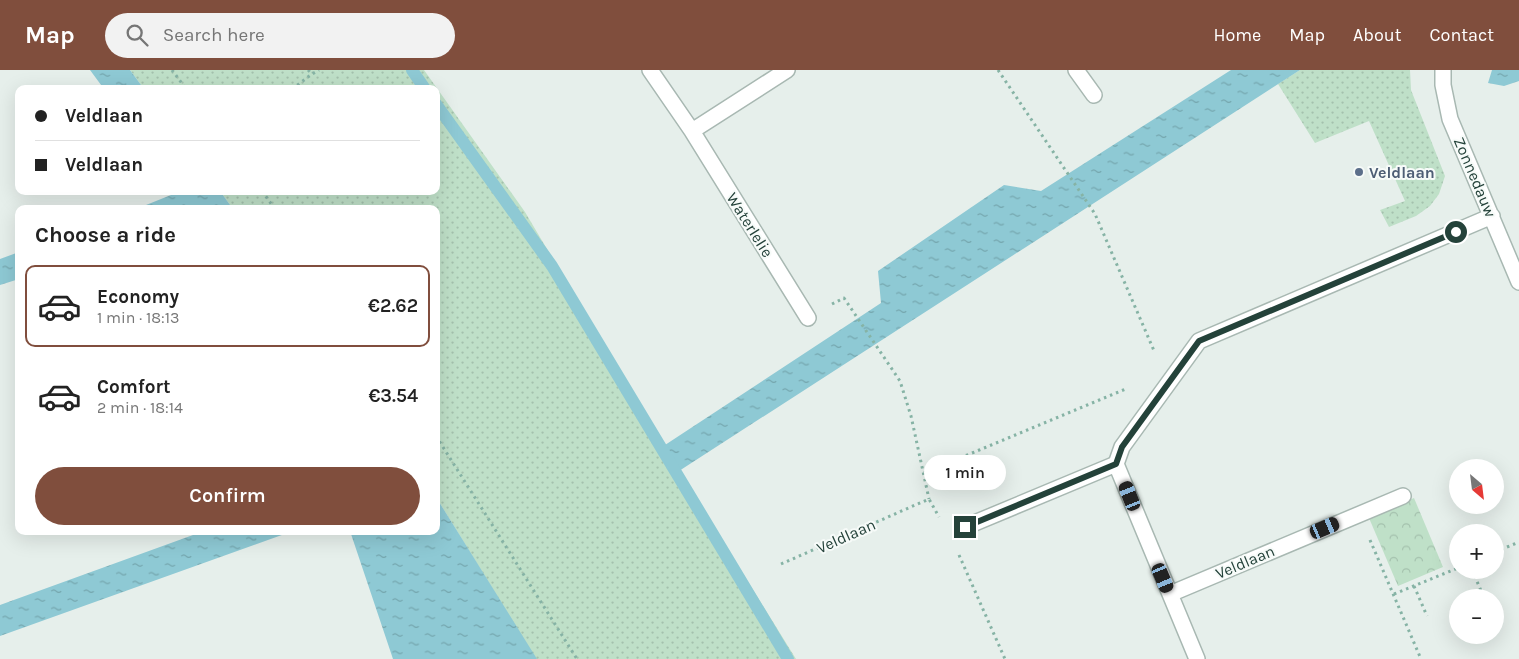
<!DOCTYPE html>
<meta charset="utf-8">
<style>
body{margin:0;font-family:Karla,sans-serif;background:#f2f2f2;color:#222;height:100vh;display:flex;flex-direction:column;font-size:19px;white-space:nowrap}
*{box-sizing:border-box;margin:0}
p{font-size:16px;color:#767676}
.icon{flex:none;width:28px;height:28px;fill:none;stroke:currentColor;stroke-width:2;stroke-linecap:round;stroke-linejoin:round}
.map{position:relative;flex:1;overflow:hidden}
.side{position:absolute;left:15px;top:135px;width:425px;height:330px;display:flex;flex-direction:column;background:#fff;border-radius:10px;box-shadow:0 5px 20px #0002}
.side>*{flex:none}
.guide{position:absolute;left:15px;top:15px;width:425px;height:110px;border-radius:10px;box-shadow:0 5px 20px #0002;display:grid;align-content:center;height:110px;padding:0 20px;background:#fff}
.needle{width:32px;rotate:152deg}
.buttons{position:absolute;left:1449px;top:389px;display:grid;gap:10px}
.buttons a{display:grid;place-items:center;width:55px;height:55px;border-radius:50%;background:#fff;box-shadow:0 5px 20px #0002;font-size:25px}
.end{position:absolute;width:22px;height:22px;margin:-11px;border:6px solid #24423a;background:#fff;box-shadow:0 0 0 2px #fff}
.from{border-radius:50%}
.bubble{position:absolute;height:35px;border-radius:18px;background:#fff;box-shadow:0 5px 20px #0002;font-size:16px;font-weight:600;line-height:35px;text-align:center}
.car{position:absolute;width:15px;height:30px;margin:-15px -8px;border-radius:6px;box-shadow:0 0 4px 1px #0007;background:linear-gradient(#222 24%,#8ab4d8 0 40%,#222 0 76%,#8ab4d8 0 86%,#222 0)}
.guide b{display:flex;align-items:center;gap:18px;height:48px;font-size:19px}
.guide b+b{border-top:1px solid #e0e0e0}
.guide i{width:12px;height:12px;background:#222}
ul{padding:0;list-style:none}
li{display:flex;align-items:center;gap:15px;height:82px;margin:0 10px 8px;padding:0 10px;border:2px solid transparent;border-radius:10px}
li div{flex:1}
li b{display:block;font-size:19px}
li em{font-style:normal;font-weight:600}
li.active{border-color:#804e3d}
li>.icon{width:45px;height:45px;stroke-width:1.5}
h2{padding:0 20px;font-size:22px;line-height:60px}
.action{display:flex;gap:10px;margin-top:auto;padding:10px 20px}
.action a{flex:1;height:58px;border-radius:30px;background:#804e3d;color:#fff;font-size:20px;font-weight:600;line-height:58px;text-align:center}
header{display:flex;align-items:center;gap:30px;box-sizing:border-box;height:70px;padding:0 25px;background:#804e3d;color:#fff}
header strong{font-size:24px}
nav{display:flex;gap:28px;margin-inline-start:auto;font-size:18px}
.search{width:350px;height:45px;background:#f2f2f2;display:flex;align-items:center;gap:12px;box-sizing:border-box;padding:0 18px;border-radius:28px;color:#767676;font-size:19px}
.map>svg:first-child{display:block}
.grass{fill:url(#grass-dots)}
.park{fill:url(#park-crowns)}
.water{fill:url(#water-ripples)}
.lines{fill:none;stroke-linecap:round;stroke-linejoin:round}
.stream{stroke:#8ec9d4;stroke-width:12}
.lane-casing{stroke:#a8b8b2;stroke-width:18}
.street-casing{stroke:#a8b8b2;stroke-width:18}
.path{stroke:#86b3a5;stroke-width:3;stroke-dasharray:2.5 4;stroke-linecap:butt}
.lane{stroke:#fff;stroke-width:15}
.street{stroke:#fff;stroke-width:15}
.route{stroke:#24423a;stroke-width:6}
.service-dot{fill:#5c6f8a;stroke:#f7fbf9;stroke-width:2}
.labels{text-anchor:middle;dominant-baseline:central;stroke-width:4;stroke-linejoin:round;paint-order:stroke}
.service-label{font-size:16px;font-weight:bold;fill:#4e5e75;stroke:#f7fbf9;text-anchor:start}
.street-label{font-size:16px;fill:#24423a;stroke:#f7fbf9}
</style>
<header>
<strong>Map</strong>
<div class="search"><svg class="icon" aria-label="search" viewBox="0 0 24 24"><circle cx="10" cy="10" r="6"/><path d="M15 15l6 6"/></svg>Search here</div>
<nav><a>Home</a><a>Map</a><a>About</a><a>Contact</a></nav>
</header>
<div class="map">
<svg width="1519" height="589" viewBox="0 0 1519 589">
<defs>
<pattern id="grass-dots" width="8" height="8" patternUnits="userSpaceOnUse" patternTransform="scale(1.25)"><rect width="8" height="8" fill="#bfe0c8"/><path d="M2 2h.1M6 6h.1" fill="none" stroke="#a4c1ad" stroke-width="1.8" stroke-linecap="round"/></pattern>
<pattern id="park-crowns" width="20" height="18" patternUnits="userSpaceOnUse" patternTransform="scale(1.25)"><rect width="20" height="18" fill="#bfe0c8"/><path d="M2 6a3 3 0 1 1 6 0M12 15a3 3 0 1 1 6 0" fill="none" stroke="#a4c1ad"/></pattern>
<pattern id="water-ripples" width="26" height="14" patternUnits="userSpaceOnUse" patternTransform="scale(1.25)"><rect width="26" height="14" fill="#8ec9d4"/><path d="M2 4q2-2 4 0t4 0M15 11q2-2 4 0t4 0" fill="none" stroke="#74a5ad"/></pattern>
</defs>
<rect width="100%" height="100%" fill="#e6efeb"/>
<!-- grass -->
<path class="grass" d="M130,0H424L525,142L679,401L796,589H536L436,427V139H233L220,121H436V19H144Z
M1300,0H1410L1411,20L1445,106L1439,124L1430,136L1416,146L1389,157L1380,140L1405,131L1369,51L1315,73L1278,14Z"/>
<!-- park -->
<path class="park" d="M1414,428L1443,497L1398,516L1369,448Z"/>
<!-- water -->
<path class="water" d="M90,0H130L144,19H104Z
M1231,0H1300L679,401L665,375L881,233L878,201L1004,115L1041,121Z
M1492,0H1519V11L1504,16L1488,13Z
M181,121H220L233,139H136Z
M19,182V209L0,215V189Z
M436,427L537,589H393L350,461H436Z
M204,461H293L0,566V535Z"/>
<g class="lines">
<!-- stream -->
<path class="stream" d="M412,0L425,19
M436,34L552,196L788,589"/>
<!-- lane casing -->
<g class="lane-casing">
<path id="lane" d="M965,457L1116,394"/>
</g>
<!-- street casing -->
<g class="street-casing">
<path id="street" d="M650,0L692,61L808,248
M1076,0L1094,25
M1443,0V15L1450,49L1519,212
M692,61L787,0
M1170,524L1403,426
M1197,589L1116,394L1122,377L1199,271L1492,146"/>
</g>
<!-- path -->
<path class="path" d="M172,0L186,19
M308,0L312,4L319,0
M998,0L1095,144L1155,283
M292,19L312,4
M262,121L275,139
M832,234L844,228L900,311L911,346L929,429
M436,366L577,589
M924,403L1128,318
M1370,470L1421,589
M1495,482L1519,472
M959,485L1005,589
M781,494L929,429L939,447
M1472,500L1482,523
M1414,516L1427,546
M1394,524L1458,498"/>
<!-- lane -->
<use href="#lane" class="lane"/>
<!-- street -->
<use href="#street" class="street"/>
</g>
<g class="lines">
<!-- route -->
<path class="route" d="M965,457L1116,394L1122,377L1199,271L1456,162"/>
</g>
<!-- markers -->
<circle class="service-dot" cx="1359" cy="102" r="5"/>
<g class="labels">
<!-- service labels -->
<g class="service-label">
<text x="1369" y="102">Veldlaan</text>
</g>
<!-- street labels -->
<g class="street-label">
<text transform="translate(1475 107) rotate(67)">Zonnedauw</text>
<text transform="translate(750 155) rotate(58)">Waterlelie</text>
<text transform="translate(846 466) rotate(-24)">Veldlaan</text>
<text transform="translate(1245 492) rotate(-23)">Veldlaan</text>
</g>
</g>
</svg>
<div class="buttons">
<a><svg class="needle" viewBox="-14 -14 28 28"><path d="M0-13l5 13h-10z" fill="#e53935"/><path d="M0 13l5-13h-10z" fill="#767676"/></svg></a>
<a>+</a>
<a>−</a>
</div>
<i class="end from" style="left:1456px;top:162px"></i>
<i class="end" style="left:965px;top:457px"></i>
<div class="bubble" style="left:924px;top:385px;width:82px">1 min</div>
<i class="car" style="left:1130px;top:426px;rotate:338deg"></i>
<i class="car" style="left:1325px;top:458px;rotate:67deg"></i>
<i class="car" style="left:1163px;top:508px;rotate:157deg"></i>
<div class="guide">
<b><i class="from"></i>Veldlaan</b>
<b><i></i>Veldlaan</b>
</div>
<section class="side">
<h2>Choose a ride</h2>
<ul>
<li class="active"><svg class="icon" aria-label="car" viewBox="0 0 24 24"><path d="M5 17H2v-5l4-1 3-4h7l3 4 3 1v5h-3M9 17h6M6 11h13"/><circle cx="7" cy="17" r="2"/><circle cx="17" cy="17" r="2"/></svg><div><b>Economy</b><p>1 min · 18:13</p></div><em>€2.62</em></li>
<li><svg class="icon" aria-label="car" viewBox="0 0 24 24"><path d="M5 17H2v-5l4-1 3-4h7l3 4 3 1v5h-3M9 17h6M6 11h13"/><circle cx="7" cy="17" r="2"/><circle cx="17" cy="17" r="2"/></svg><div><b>Comfort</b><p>2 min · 18:14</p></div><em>€3.54</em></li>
</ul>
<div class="action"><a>Confirm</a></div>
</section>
</div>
